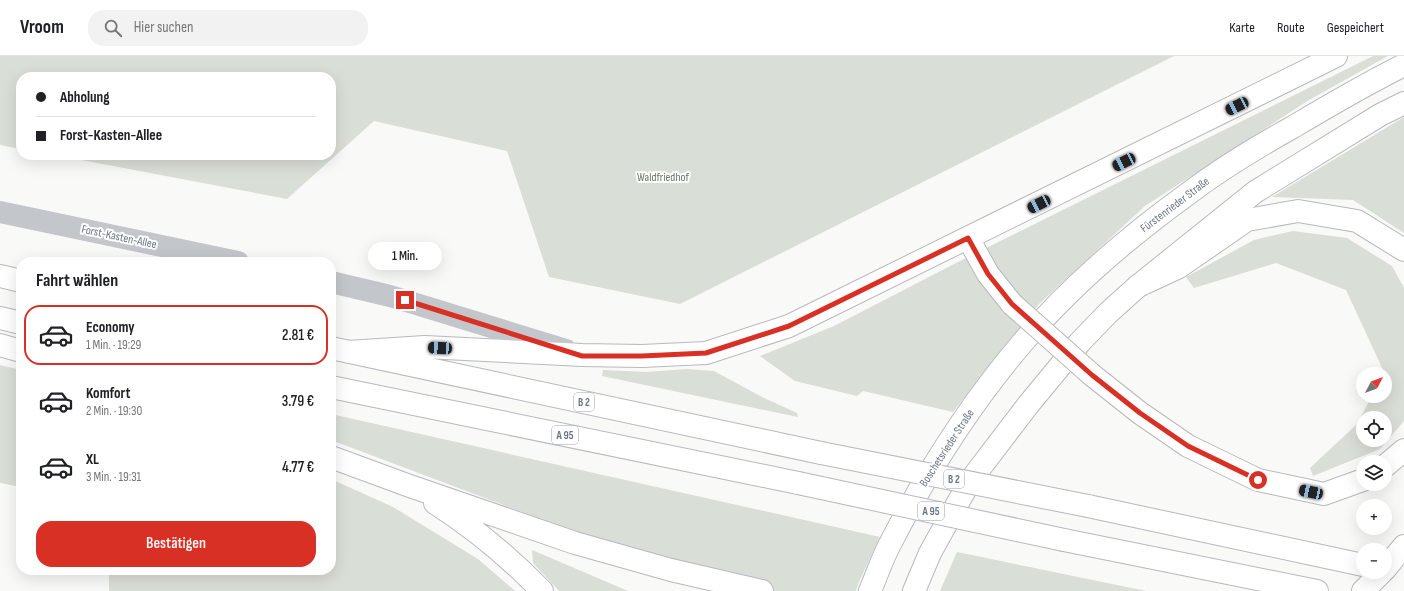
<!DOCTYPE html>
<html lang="de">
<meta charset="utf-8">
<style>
body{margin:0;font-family:"Sofia Sans Condensed",sans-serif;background:#f2f2f2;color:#202124;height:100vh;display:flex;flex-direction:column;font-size:15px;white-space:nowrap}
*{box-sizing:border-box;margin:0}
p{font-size:13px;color:#757577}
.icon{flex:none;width:22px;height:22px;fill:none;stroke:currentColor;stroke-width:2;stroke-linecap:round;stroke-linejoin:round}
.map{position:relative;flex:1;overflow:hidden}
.details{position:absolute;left:16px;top:201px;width:320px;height:318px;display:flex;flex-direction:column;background:#fff;border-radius:16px;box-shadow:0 4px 16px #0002}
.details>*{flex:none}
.top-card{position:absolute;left:16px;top:16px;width:320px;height:88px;border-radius:16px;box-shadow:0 4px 16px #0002;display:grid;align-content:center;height:88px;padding:0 20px;background:#fff}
.needle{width:26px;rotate:49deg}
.fabs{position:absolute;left:1356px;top:311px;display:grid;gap:8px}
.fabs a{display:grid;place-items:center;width:36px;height:36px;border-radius:50%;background:#fff;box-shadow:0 4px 16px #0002;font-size:20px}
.end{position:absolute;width:18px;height:18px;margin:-9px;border:5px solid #d93025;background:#fff;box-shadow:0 0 0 2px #fff}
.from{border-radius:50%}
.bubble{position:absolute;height:28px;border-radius:14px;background:#fff;box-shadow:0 4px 16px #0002;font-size:13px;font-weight:600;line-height:28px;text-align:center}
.car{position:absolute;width:12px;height:24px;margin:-12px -6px;border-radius:5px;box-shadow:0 0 3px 1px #0007;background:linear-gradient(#222 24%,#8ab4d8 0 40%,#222 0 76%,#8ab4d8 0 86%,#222 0)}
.top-card b{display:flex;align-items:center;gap:14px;height:38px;font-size:15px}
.top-card b+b{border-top:1px solid #e0e0e0}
.top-card i{width:10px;height:10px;background:#202124}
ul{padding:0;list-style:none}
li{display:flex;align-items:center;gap:12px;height:60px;margin:0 8px 6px;padding:0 12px;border:2px solid transparent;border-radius:16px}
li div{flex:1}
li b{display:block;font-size:15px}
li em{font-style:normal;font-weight:600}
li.on{border-color:#d93025}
li>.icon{width:36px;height:36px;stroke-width:1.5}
h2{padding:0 20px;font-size:18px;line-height:48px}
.cta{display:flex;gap:8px;margin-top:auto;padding:8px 20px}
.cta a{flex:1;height:46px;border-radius:16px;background:#d93025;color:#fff;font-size:16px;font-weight:600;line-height:46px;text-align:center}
header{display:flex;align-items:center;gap:24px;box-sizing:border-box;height:56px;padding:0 20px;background:#fff;border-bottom:1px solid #e0e0e0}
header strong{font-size:19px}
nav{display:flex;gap:22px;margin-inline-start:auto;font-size:14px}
.search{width:280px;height:36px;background:#f2f2f2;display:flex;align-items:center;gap:10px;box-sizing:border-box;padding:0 14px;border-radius:16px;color:#757577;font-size:15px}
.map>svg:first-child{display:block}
.green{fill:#d9ded6;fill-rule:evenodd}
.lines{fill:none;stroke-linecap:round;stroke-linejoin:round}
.major-casing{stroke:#b6babe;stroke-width:24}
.highway-casing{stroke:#b6b9bd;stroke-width:24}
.minor{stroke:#c3c6ca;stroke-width:22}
.major{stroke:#fff;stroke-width:22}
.highway{stroke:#fff;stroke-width:22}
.highway-bridge-casing{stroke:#b6b9bd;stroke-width:24;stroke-linecap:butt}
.highway-bridge{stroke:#fff;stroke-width:22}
.route{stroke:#d93025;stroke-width:5}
.labels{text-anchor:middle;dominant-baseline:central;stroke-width:4;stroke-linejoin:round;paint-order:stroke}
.shield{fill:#fff;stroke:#97a0aa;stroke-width:1}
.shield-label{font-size:11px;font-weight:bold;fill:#6a7786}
.park-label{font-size:12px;fill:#667865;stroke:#fff}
.street-label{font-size:12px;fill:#6a7786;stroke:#fff}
</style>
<header>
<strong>Vroom</strong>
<div class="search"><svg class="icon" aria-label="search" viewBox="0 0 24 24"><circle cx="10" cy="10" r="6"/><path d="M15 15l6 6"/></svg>Hier suchen</div>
<nav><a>Karte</a><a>Route</a><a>Gespeichert</a></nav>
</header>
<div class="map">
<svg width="1404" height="535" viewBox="0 0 1404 535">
<rect width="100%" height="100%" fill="#f9f9f7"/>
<!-- green -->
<path class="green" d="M0,0H1174L680,248L549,221L507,95L374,65L287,143L55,99H331V21H21V93L0,89Z
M1373,0H1388L1309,44L1145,150L1039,248L953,356L863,335L857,340L795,325L760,300L834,270L958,206Z
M1404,61V177L1353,144L1272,141Z
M1293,175L1347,182L1392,210L1404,232V365L1380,393L1313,420L1310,412L1357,368L1372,340H1385V318H1383L1384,316L1346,234L1276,207L1194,232L1186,221L1254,184ZM1363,362H1385V384H1363Z
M0,309L21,314V431L0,427Z
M687,313L714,315L762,341L797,357L798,361L602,320L603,314L646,316Z
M331,358L880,481L859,526L856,535H732L331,384Z
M331,423L393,451L478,503L515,535H109V514H331Z
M532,494L628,535H559L533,507Z
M957,496L1146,535H940Z"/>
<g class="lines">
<!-- major casing -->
<g class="major-casing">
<path id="major" d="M870,535C876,521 881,506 888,492C924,421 971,347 1023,286C1069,232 1131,179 1189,137C1222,112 1257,91 1293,71C1330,49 1366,28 1404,9
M914,535L930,497L970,425L1028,349L1080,286L1108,257L1138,230L1255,136L1380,59L1404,47"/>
</g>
<!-- highway casing -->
<g class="highway-casing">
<path id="highway" d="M968,182L988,218L1012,248
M0,220L21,225
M1138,230L1179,211L1247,164L1298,155L1357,165L1404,194
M0,262L21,267
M0,289L21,295
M331,292L821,397
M348,296L425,291L582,299L642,300L706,297L789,270L1336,0
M1092,319L1140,357L1188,390L1258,424L1324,438L1363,424
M331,331L798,427
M331,401L407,429L575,487L671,514L762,535
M1385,410L1404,394
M435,447C474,472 510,502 542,535
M1088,450L1363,509
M1064,484L1317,535
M1385,513L1404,490
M1363,535L1382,516"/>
</g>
<!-- minor -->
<path class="minor" d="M0,156L238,206
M331,226L390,240L566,294"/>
<!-- major -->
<use href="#major" class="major"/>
<!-- highway -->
<use href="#highway" class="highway"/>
<!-- highway-bridge casing -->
<g class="highway-bridge-casing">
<path id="highway-bridge" d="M1012,248L1092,319
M821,397L1088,450
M798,427L1064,484"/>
</g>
<!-- highway-bridge -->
<use href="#highway-bridge" class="highway-bridge"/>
</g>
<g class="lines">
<!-- route -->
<path class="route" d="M405,244L582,300H642L706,297L789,270L968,182L988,218L1012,248L1092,319L1140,357L1188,390L1258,424"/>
</g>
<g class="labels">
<!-- shield labels -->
<g class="shield">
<rect x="574" y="337" width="20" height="18" rx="3"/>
<rect x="552" y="370" width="26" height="18" rx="3"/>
<rect x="944" y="414" width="20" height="18" rx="3"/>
<rect x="918" y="446" width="26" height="18" rx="3"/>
</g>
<g class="shield-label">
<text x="584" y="346">B 2</text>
<text x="565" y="379">A 95</text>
<text x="954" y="423">B 2</text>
<text x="931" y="455">A 95</text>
</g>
<!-- park labels -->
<g class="park-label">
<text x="663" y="121">Waldfriedhof</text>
</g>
<!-- street labels -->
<g class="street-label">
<text transform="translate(1175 149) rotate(-37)">Fürstenrieder Straße</text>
<text transform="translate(119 181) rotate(12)">Forst-Kasten-Allee</text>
<text transform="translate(947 392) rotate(-57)">Boschetsrieder Straße</text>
</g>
</g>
</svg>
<div class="fabs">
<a><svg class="needle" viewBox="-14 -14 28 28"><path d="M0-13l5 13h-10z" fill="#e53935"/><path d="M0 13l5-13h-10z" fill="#757577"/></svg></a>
<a><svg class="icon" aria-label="locate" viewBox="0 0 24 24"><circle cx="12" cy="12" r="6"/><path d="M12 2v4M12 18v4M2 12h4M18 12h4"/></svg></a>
<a><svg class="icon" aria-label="layers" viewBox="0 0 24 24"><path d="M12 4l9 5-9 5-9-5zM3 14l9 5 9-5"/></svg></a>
<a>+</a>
<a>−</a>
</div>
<i class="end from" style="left:1258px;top:424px"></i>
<i class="end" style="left:405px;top:244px"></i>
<div class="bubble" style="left:368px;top:186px;width:74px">1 Min.</div>
<i class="car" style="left:1237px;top:50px;rotate:244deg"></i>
<i class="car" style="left:1124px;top:106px;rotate:244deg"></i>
<i class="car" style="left:1039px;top:148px;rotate:244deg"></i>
<i class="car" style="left:440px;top:292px;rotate:273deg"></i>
<i class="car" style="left:1311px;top:436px;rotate:282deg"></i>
<div class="top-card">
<b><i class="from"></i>Abholung</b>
<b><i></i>Forst-Kasten-Allee</b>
</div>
<section class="details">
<h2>Fahrt wählen</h2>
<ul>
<li class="on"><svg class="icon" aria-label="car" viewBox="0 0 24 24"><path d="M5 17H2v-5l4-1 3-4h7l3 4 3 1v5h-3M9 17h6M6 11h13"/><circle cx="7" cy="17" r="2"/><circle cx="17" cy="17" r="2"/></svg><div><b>Economy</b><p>1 Min. · 19:29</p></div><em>2.81 €</em></li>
<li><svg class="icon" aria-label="car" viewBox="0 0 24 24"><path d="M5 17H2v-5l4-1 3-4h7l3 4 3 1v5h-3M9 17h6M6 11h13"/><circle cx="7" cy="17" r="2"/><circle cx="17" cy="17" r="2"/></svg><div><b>Komfort</b><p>2 Min. · 19:30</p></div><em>3.79 €</em></li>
<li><svg class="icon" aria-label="car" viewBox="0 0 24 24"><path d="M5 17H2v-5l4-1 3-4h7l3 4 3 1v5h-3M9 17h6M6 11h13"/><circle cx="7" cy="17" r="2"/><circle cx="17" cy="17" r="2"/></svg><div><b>XL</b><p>3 Min. · 19:31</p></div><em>4.77 €</em></li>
</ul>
<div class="cta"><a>Bestätigen</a></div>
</section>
</div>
